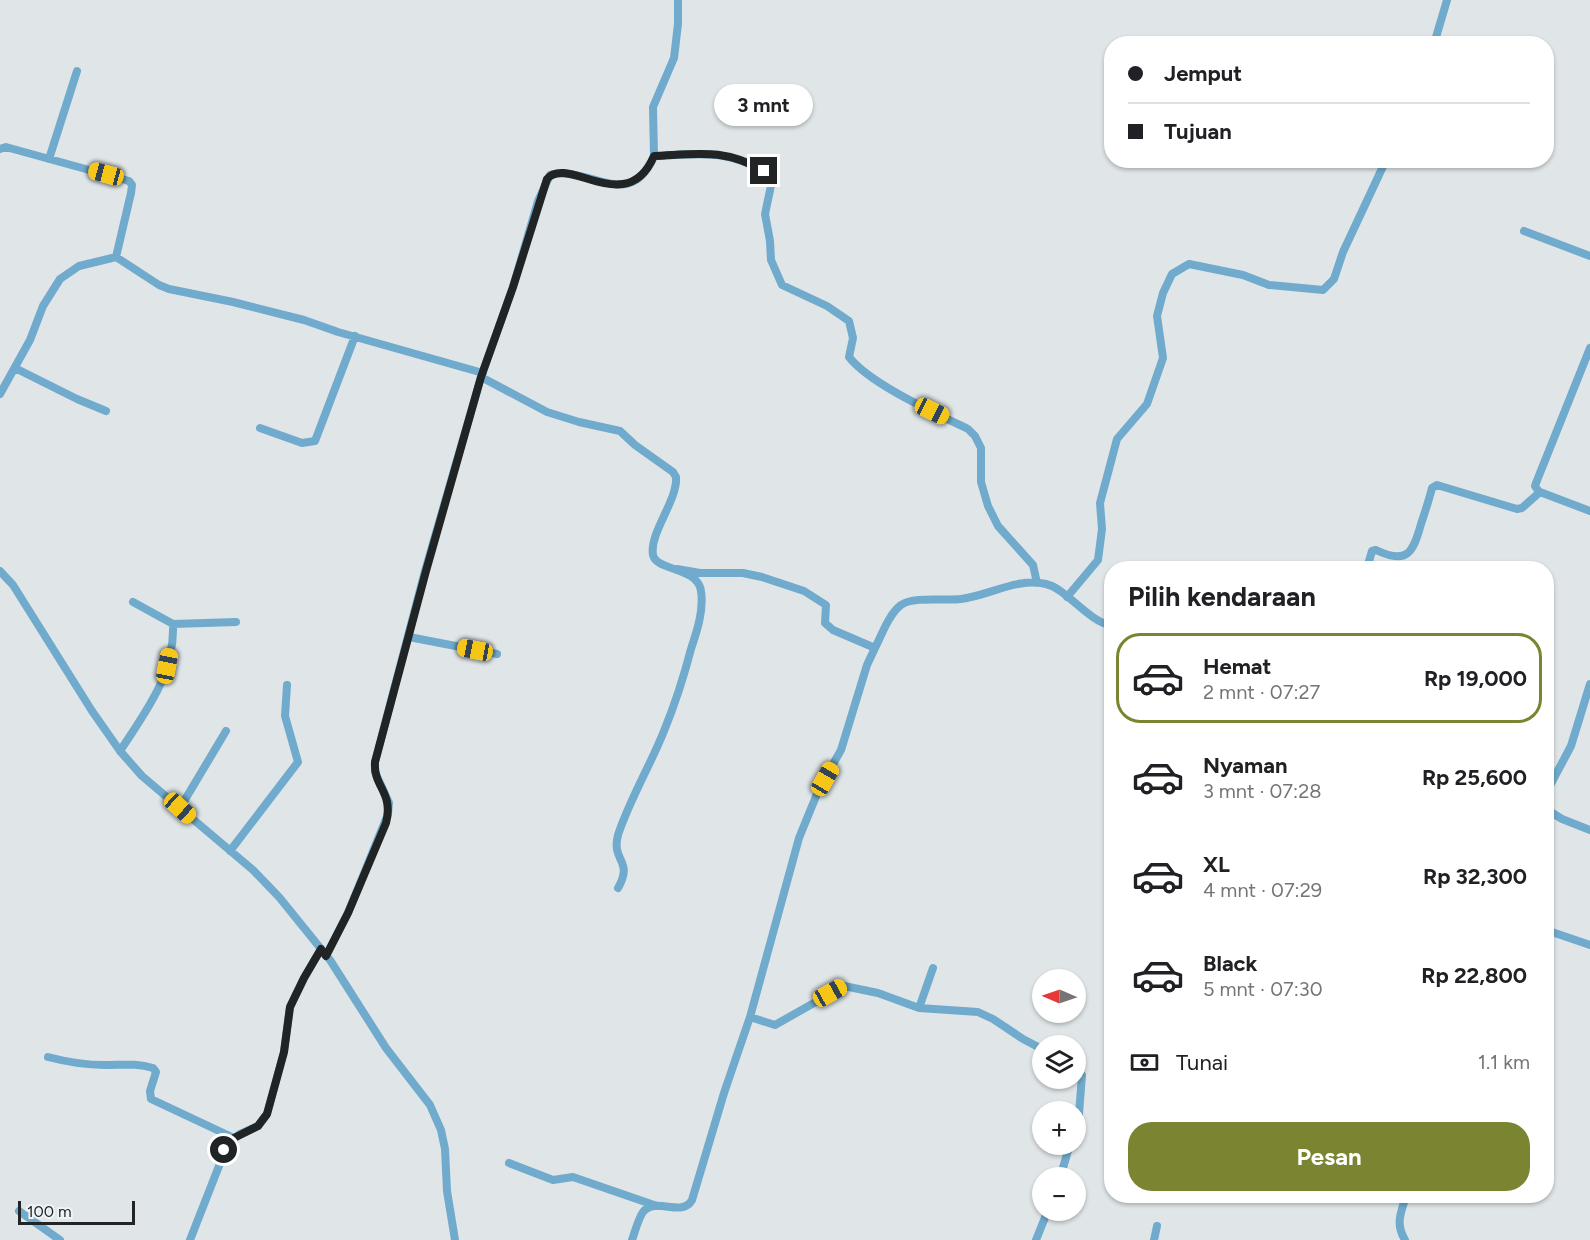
<!DOCTYPE html>
<html lang="id">
<meta charset="utf-8">
<style>
body{margin:0;font-family:Figtree,sans-serif;background:#f2f2f2;color:#202124;height:100vh;display:flex;flex-direction:column;font-size:22px;white-space:nowrap}
*{box-sizing:border-box;margin:0}
p{font-size:20px;color:#757577}
.icon{flex:none;width:33px;height:33px;fill:none;stroke:currentColor;stroke-width:2;stroke-linecap:round;stroke-linejoin:round}
.map{position:relative;flex:1;overflow:hidden}
.panel{position:absolute;left:1104px;top:561px;width:450px;height:642px;display:flex;flex-direction:column;background:#fff;border-radius:24px;box-shadow:0 2px 4px #0004}
.panel>*{flex:none}
.guide{position:absolute;left:1104px;top:36px;width:450px;height:132px;border-radius:24px;box-shadow:0 2px 4px #0004;display:grid;align-content:center;height:132px;padding:0 24px;background:#fff}
.needle{width:39px;rotate:272deg}
.tools{position:absolute;left:1032px;top:969px;display:grid;gap:12px}
.tools a{display:grid;place-items:center;width:54px;height:54px;border-radius:50%;background:#fff;box-shadow:0 2px 4px #0004;font-size:30px}
.scale{position:absolute;left:18px;bottom:15px;width:117px;box-sizing:border-box;padding-left:6px;border:3px solid #212424;border-top:0;font-size:16px;line-height:21px;white-space:nowrap;color:#212424;-webkit-text-stroke:4px #edf4f5;paint-order:stroke}
.end{position:absolute;width:27px;height:27px;margin:-14px;border:8px solid #212424;background:#fff;box-shadow:0 0 0 3px #fff}
.from{border-radius:50%}
.bubble{position:absolute;height:42px;border-radius:21px;background:#fff;box-shadow:0 2px 4px #0004;font-size:20px;font-weight:700;line-height:42px;text-align:center}
.car{position:absolute;width:18px;height:36px;margin:-18px -9px;border-radius:8px;box-shadow:0 0 4px 2px #0007;background:linear-gradient(#f5c518 24%,#345 0 40%,#f5c518 0 76%,#345 0 86%,#f5c518 0)}
.guide b{display:flex;align-items:center;gap:21px;height:57px;font-size:22px}
.guide b+b{border-top:2px solid #e0e0e0}
.guide i{width:15px;height:15px;background:#202124}
ul{padding:0;list-style:none}
li{display:flex;align-items:center;gap:18px;height:90px;margin:0 12px 9px;padding:0 12px;border:3px solid transparent;border-radius:24px}
li div{flex:1}
li b{display:block;font-size:22px}
li em{font-style:normal;font-weight:700}
li.on{border-color:#7b8430}
li>.icon{width:54px;height:54px;stroke-width:1.5}
h2{padding:0 24px;font-size:27px;line-height:72px}
.pay{display:flex;align-items:center;gap:15px;height:66px;padding:0 24px;font-size:22px}
.pay p{margin-inline-start:auto}
.primary-button{display:flex;gap:12px;margin-top:auto;padding:12px 24px}
.primary-button a{flex:1;height:69px;border-radius:24px;background:#7b8430;color:#fff;font-size:24px;font-weight:700;line-height:69px;text-align:center}
.map>svg:first-child{display:block}
.lines{fill:none;stroke-linecap:round;stroke-linejoin:round}
.minor{stroke:#70aacc;stroke-width:8}
.route{stroke:#212424;stroke-width:8}
</style>
<div class="map">
<svg width="1590" height="1240" viewBox="0 0 1590 1240">
<rect width="100%" height="100%" fill="#e0e6e8"/>
<g class="lines">
<!-- minor -->
<path class="minor" d="M1434,44L1447,0
M0,149L6,147L129,181L132,185L131,193L116,257
M654,156L653,107L674,58L678,24V0
M49,159L77,71
M1524,231L1590,256
M15,368L77,399L106,411
M481,377L547,412L579,422L620,431L635,445L673,472L676,477C678,500 649,533 653,555C656,571 698,567 701,591C704,610 697,631 691,649C684,676 675,704 664,731C650,766 630,799 618,835C611,862 634,860 618,888
M0,394L30,340L43,306L60,279L79,266L116,257L159,285L169,289L233,302L304,320L338,332L483,373
M260,428L302,443L315,441L355,336
M1539,492L1535,486L1536,483L1590,348
M1367,568L1372,551L1376,550C1407,565 1413,553 1421,524C1425,512 1429,500 1432,488L1437,485L1517,509L1522,508L1540,492L1590,511
M0,571L13,585L92,711L120,751L142,776L253,870L279,897L330,960L386,1048L430,1105L441,1130L445,1149L447,1191L455,1240
M1067,597L1098,560L1102,529L1100,503L1117,439L1147,404L1163,358L1157,316L1163,293L1172,274L1189,264L1243,275L1269,285L1323,290L1334,279L1343,252L1386,160
M133,602L173,624L236,622
M409,637L497,654
M875,648C882,634 889,614 901,605C914,596 945,601 961,599C988,596 1018,577 1046,584C1067,589 1086,620 1112,626
M120,751C146,711 175,674 173,624
M1546,793L1571,746L1590,684
M180,808L226,731
M1546,809L1562,819L1590,830
M230,851L298,762L285,716L287,685
M1546,930L1590,945
M326,956L348,913L388,814L389,803L375,772V762L425,571L481,377L513,287L538,201L550,175C590,165 630,213 654,156C700,154 730,148 770,176L772,181L765,214L770,241L771,260L782,285L827,306L849,321L853,338L849,357C870,384 935,413 968,429L975,436L981,448V482L988,506L998,526L1033,565L1037,583
M919,1008L933,968
M750,1017L775,1025L844,986L878,993L919,1008L978,1012L993,1019L1023,1039L1042,1049
M48,1057C67,1062 85,1065 105,1065C122,1065 137,1063 153,1068L156,1072L150,1091L151,1099L234,1138
M1076,1069L1082,1075L1079,1114L1076,1126
M509,1163L553,1180L573,1177L657,1206
M1060,1178L1070,1144
M19,1211L60,1240
M190,1240L228,1143L240,1134L258,1126L267,1114L284,1052L290,1007L304,978L321,949
M632,1240C635,1232 638,1219 643,1212C656,1196 682,1218 692,1200L724,1093L750,1017L799,838L819,789L841,750L867,665L875,648L833,630L825,623L826,605L804,591L762,577L743,573H700L677,569
M1036,1240L1048,1210
M1154,1240L1157,1226
M1405,1240C1395,1223 1401,1213 1406,1196"/>
</g>
<g class="lines">
<!-- route -->
<path class="route" d="M224,1150L234,1138L258,1126L267,1114L284,1052L290,1007L304,978L321,949L326,956L348,913L386,823C394,792 373,787 375,762L426,571L481,377L513,287L547,179C568,154 627,219 654,156C698,154 724,148 764,171"/>
</g>
</svg>
<div class="tools">
<a><svg class="needle" viewBox="-14 -14 28 28"><path d="M0-13l5 13h-10z" fill="#e53935"/><path d="M0 13l5-13h-10z" fill="#757577"/></svg></a>
<a><svg class="icon" aria-label="layers" viewBox="0 0 24 24"><path d="M12 4l9 5-9 5-9-5zM3 14l9 5 9-5"/></svg></a>
<a>+</a>
<a>−</a>
</div>
<div class="scale">100 m</div>
<i class="end from" style="left:224px;top:1150px"></i>
<i class="end" style="left:764px;top:171px"></i>
<div class="bubble" style="left:714px;top:84px;width:99px">3 mnt</div>
<i class="car" style="left:106px;top:174px;rotate:285deg"></i>
<i class="car" style="left:932px;top:411px;rotate:116deg"></i>
<i class="car" style="left:475px;top:650px;rotate:281deg"></i>
<i class="car" style="left:167px;top:666px;rotate:11deg"></i>
<i class="car" style="left:825px;top:779px;rotate:30deg"></i>
<i class="car" style="left:180px;top:808px;rotate:132deg"></i>
<i class="car" style="left:830px;top:993px;rotate:61deg"></i>
<div class="guide">
<b><i class="from"></i>Jemput</b>
<b><i></i>Tujuan</b>
</div>
<section class="panel">
<h2>Pilih kendaraan</h2>
<ul>
<li class="on"><svg class="icon" aria-label="car" viewBox="0 0 24 24"><path d="M5 17H2v-5l4-1 3-4h7l3 4 3 1v5h-3M9 17h6M6 11h13"/><circle cx="7" cy="17" r="2"/><circle cx="17" cy="17" r="2"/></svg><div><b>Hemat</b><p>2 mnt · 07:27</p></div><em>Rp 19,000</em></li>
<li><svg class="icon" aria-label="car" viewBox="0 0 24 24"><path d="M5 17H2v-5l4-1 3-4h7l3 4 3 1v5h-3M9 17h6M6 11h13"/><circle cx="7" cy="17" r="2"/><circle cx="17" cy="17" r="2"/></svg><div><b>Nyaman</b><p>3 mnt · 07:28</p></div><em>Rp 25,600</em></li>
<li><svg class="icon" aria-label="car" viewBox="0 0 24 24"><path d="M5 17H2v-5l4-1 3-4h7l3 4 3 1v5h-3M9 17h6M6 11h13"/><circle cx="7" cy="17" r="2"/><circle cx="17" cy="17" r="2"/></svg><div><b>XL</b><p>4 mnt · 07:29</p></div><em>Rp 32,300</em></li>
<li><svg class="icon" aria-label="car" viewBox="0 0 24 24"><path d="M5 17H2v-5l4-1 3-4h7l3 4 3 1v5h-3M9 17h6M6 11h13"/><circle cx="7" cy="17" r="2"/><circle cx="17" cy="17" r="2"/></svg><div><b>Black</b><p>5 mnt · 07:30</p></div><em>Rp 22,800</em></li>
</ul>
<div class="pay"><svg class="icon" aria-label="cash" viewBox="0 0 24 24"><path d="M3 7h18v10H3z"/><circle cx="12" cy="12" r="2"/></svg>Tunai<p>1.1 km</p></div>
<div class="primary-button"><a>Pesan</a></div>
</section>
</div>
